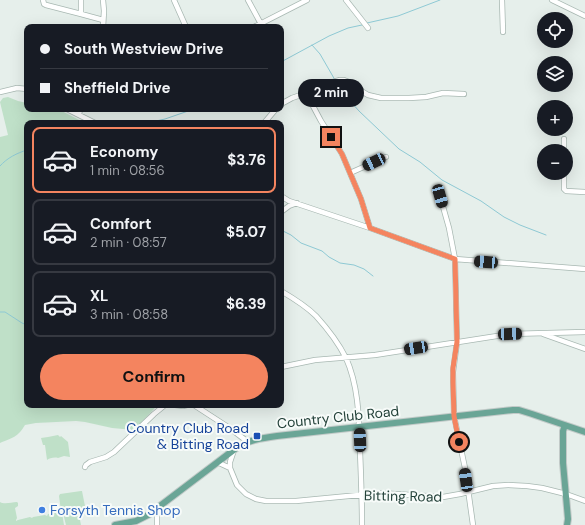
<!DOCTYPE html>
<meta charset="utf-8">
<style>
body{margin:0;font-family:"DM Sans",sans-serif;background:#242831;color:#f1f3f6;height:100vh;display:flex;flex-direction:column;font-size:15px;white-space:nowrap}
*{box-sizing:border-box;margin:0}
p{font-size:13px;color:#9ea1a6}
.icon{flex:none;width:22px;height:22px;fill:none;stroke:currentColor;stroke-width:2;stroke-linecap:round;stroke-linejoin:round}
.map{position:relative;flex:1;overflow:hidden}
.side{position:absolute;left:24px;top:120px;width:260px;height:288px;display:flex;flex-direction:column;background:#171b24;border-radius:8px;box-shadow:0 4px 16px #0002}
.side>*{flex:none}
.hud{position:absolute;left:24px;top:24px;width:260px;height:88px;border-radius:8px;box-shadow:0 4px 16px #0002;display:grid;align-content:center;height:88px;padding:0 16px;background:#171b24}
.fabs{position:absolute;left:537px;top:12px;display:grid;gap:8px}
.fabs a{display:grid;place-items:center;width:36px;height:36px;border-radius:50%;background:#171b24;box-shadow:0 4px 16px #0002;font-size:20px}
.end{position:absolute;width:18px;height:18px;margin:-9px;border:5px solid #f4845f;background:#111;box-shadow:0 0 0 2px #111}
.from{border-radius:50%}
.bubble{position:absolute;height:28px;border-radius:14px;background:#171b24;box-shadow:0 4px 16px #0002;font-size:13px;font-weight:700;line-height:28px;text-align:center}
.car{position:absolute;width:12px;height:24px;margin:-12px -6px;border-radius:5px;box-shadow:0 0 3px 1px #0007;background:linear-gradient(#222 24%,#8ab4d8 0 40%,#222 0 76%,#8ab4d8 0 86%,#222 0)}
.hud b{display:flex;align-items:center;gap:14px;height:38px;font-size:15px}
.hud b+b{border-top:1px solid #363941}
.hud i{width:10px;height:10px;background:#f1f3f6}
ul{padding:7px 0 0;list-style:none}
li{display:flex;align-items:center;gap:12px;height:66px;margin:0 8px 6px;padding:0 8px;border:2px solid #363941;border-radius:8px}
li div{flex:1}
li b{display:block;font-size:15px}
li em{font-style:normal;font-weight:700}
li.selected{border-color:#f4845f}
li>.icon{width:36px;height:36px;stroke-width:1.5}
.primary-button{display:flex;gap:8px;margin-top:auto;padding:8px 16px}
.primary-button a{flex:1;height:46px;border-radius:24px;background:#f4845f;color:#111;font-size:16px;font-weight:700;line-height:46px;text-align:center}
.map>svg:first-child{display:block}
.green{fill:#bfe0c8}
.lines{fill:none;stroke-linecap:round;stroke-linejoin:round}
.stream{stroke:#8ec9d4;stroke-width:1}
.minor-casing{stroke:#a8b8b2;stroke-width:6}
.major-casing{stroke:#c2cac8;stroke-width:8}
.minor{stroke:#fff;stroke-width:4.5}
.major{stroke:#6aa596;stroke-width:6}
.route{stroke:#f4845f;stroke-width:5}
.transit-dot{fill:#1a4fb4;stroke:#f7fbf9;stroke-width:1.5}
.shop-dot{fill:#3f7fe0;stroke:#f7fbf9;stroke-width:1.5}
.labels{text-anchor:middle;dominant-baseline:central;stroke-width:4;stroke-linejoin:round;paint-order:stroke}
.street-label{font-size:14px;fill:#24423a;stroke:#f7fbf9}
.transit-label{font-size:14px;fill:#164399;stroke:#f7fbf9;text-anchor:end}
.shop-label{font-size:14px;fill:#366cbe;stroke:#f7fbf9;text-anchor:start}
</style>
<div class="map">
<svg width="585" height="525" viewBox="0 0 585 525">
<rect width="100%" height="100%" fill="#e6efeb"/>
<!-- green -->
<path class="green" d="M8,97L18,101L27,103V109H58L85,123H27V405H157L154,409L134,430L112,428L85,422L76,421L36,423L25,425C18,437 12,438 0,443V137L8,135L0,102L3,98Z
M58,435L60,437L61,436L68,442L70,457L64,456L58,458C55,457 49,458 47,460L45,445H43L41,438L48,437Z
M81,491H82L85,506L84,507L77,509L78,510L81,525H66L63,513L64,512L61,511L59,496L60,494Z
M0,502C5,505 11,502 17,502L18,503V506L15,508L17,518L16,520V521L18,520L30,517L32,518L33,517L45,515L47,516L48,514L60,512L62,513L64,525H0Z"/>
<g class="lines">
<!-- stream -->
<path class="stream" d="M367,23L398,16L440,0
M312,45L320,54L335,80
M281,62L329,36L348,28L362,25
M336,83L344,94L359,111L399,149L420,162L442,180L481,201L504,217L520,225L546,235
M147,123L165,119L194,109
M0,166C7,158 17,153 27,150
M281,230L291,235L301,243L322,251L329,257L340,263L354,265L364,269L373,276
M0,312H5L22,323L27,325"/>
<!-- minor casing -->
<g class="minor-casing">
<path id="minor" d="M43,0L44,4L46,5L81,14V0
M174,0L186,27
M248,0L261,24
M346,0L368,28
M502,0L503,32
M552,0L585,16
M81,14L103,20
M103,27L104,11L103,0
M254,27L307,0
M0,92L17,88L27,89
M306,93L321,121L342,154L361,199L370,228
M281,104L292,98L321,88L333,82L340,80H344L349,82L363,92L368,95L381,98H409L426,97L443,93L464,94
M67,109L95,123
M79,115L80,109
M264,123L276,109
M564,139V151
M350,173L386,157
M564,173V189L566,191L585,192
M281,196L289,201L370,228L455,259L585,269
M440,196L449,228L455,259L457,342L453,372L454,416L465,468L473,525
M281,212L289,206L297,203
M281,291C293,298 306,306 316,316C326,327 339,344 346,358C359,387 359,420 360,451C361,476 362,500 362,525
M543,334L585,349
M281,367L315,360L375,355L510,334L585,332
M175,405L183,406L187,405
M194,405L231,429L248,442
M234,450L230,462V468L237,485L246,494L256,499L266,501H296L380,493L443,497L460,494L493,486L508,485L527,486L542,488L566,494L585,501
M217,462L230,468
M85,467L86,465L90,462L106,457L114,452L154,414L165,405
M157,525V512L159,507"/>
</g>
<!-- major casing -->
<g class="major-casing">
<path id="major" d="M565,425L563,431V463L568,519L567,525
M115,525L136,521L148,515L235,449C248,440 262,438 277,436L513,410H519L532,414L585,432"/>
</g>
<!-- minor -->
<use href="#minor" class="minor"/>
<!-- major -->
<use href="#major" class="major"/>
</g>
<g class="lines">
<!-- route -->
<path class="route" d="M331,137L342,154L361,199L370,228L455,259L457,342L453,368V382L454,416L459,442"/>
</g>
<!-- markers -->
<rect class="transit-dot" x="253" y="432" width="8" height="8" rx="2"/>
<circle class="shop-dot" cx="42" cy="510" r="4"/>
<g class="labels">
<!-- street labels -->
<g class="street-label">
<text transform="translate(338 417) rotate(-6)">Country Club Road</text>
<text transform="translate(403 496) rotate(1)">Bitting Road</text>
</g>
<!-- transit labels -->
<g class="transit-label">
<text x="249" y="428">Country Club Road<tspan x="249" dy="16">&amp; Bitting Road</tspan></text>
</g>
<!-- shop labels -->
<g class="shop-label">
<text x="50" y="510">Forsyth Tennis Shop</text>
</g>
</g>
</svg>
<div class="fabs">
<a><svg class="icon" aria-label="locate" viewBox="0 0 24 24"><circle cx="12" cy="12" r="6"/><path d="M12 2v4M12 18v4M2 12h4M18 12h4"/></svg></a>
<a><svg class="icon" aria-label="layers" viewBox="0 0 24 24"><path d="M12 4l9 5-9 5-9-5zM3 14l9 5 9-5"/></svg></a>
<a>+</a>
<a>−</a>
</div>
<i class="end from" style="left:459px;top:442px"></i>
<i class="end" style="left:331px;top:137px"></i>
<div class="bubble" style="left:298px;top:79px;width:66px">2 min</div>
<i class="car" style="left:374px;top:162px;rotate:245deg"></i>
<i class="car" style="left:440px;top:196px;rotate:164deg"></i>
<i class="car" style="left:486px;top:262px;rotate:274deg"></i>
<i class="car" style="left:510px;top:334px;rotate:88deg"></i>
<i class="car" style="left:416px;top:348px;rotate:261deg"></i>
<i class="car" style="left:360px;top:440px;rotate:358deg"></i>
<i class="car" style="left:466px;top:480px;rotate:352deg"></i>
<div class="hud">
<b><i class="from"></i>South Westview Drive</b>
<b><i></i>Sheffield Drive</b>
</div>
<section class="side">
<ul>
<li class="selected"><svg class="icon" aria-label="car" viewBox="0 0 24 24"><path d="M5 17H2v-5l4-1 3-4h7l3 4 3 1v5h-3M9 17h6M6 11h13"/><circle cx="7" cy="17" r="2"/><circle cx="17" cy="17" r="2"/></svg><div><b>Economy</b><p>1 min · 08:56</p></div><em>$3.76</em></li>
<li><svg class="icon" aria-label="car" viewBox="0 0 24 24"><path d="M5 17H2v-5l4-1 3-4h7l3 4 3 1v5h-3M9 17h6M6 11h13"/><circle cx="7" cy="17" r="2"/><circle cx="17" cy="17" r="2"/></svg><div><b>Comfort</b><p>2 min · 08:57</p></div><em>$5.07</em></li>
<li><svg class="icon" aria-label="car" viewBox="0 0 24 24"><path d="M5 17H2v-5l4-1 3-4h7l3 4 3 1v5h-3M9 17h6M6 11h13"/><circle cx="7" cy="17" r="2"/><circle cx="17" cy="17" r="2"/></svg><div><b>XL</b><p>3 min · 08:58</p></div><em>$6.39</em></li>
</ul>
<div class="primary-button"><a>Confirm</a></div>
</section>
</div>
